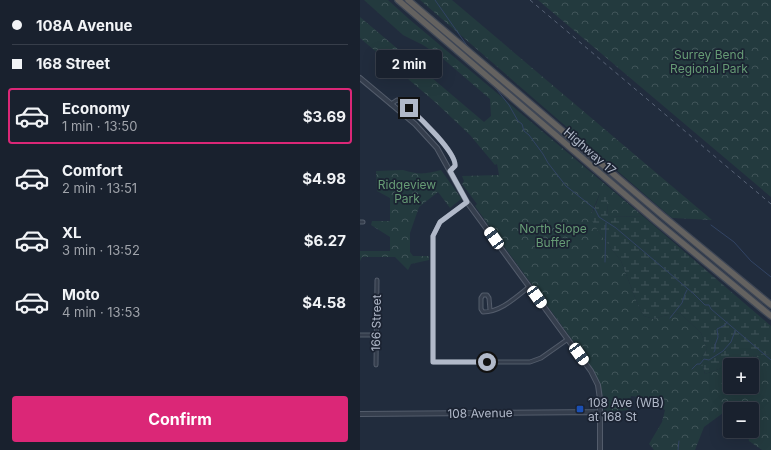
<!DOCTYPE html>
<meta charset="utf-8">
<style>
body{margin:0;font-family:Inter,sans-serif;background:#222936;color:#f1f3f6;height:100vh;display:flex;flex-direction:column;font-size:15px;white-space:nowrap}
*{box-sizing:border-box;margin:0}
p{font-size:13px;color:#9fa3aa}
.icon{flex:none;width:22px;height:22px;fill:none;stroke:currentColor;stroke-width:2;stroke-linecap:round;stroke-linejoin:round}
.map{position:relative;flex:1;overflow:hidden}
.panel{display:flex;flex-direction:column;background:#19212e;width:360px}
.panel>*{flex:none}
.hud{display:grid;align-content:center;height:88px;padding:0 12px;background:#19212e}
.fabs{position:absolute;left:363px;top:358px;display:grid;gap:8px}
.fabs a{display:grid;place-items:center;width:36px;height:36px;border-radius:4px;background:#19212e;box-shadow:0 4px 16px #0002,0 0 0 1px #373e4a;font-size:20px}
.end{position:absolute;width:18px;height:18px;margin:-9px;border:5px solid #b1b9c9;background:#111;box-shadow:0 0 0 2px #111}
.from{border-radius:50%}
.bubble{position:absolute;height:28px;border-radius:4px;background:#19212e;box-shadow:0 4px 16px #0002,0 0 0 1px #373e4a;font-size:13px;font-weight:700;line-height:28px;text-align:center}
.car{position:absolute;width:12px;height:24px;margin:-12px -6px;border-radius:5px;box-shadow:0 0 3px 1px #0007;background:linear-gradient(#fff 24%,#345 0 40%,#fff 0 76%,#345 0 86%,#fff 0)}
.hud b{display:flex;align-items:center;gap:14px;height:38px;font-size:15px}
.hud b+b{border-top:1px solid #373e4a}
.hud i{width:10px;height:10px;background:#f1f3f6}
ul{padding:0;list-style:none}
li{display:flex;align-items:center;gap:12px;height:56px;margin:0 8px 6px;padding:0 4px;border:2px solid transparent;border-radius:4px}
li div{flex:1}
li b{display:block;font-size:15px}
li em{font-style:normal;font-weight:700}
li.current{border-color:#db2777}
li>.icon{width:36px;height:36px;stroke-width:1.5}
.cta{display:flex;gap:8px;margin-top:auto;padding:8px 12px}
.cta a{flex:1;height:46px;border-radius:4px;background:#db2777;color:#fff;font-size:16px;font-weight:700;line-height:46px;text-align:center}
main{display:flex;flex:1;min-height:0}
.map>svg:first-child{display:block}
.forest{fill:url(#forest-crowns);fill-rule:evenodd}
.wetland{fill:url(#wetland-marsh)}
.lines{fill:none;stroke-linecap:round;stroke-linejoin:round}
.stream{stroke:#324464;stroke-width:1}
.minor-casing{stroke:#535c6b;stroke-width:5}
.tertiary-casing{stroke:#535c6b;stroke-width:6}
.trunk-casing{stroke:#3e4655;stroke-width:8}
.minor{stroke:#353e4d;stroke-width:3}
.tertiary{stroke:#353e4d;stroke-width:4}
.trunk{stroke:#646260;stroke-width:5.5}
.rail{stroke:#576275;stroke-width:1;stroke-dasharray:4 4;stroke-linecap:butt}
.route{stroke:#b1b9c9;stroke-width:5}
.transit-dot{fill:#1a4fb4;stroke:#1b2332;stroke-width:1.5}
.labels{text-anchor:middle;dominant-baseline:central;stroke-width:3.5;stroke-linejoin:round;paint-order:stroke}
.park-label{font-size:12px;fill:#669b75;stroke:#1b2332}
.street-label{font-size:12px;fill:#b1b9c9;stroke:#1b2332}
.poi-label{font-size:12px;fill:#b1b9c9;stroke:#1b2332;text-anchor:start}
</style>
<main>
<section class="panel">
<div class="hud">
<b><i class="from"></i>108A Avenue</b>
<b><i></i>168 Street</b>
</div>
<ul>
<li class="current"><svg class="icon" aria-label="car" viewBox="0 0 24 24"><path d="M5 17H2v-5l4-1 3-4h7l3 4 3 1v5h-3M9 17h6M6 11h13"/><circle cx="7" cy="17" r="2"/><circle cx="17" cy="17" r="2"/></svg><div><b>Economy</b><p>1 min · 13:50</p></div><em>$3.69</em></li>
<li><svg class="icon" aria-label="car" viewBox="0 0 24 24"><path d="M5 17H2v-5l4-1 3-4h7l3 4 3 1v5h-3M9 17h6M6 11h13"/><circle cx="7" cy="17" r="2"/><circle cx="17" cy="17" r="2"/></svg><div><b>Comfort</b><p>2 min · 13:51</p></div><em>$4.98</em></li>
<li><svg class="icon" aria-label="car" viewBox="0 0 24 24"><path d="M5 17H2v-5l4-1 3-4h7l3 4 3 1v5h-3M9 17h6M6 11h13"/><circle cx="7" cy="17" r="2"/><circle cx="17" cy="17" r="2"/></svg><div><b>XL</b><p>3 min · 13:52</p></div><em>$6.27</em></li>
<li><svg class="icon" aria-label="car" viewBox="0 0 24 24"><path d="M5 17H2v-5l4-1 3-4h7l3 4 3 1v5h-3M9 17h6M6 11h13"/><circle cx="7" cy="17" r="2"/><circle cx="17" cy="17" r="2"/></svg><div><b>Moto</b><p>4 min · 13:53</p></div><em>$4.58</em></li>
</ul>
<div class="cta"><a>Confirm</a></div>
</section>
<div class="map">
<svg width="411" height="450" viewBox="0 0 411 450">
<defs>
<pattern id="forest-crowns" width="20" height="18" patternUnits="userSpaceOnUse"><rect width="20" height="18" fill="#233a3e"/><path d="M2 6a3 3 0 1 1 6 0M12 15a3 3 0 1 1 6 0" fill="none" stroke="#415459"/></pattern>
<pattern id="wetland-marsh" width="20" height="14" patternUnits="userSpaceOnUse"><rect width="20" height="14" fill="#233a3e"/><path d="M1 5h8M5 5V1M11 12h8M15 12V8" fill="none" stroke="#415459"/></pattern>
</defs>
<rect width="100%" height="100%" fill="#212c3d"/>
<!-- forest -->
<path class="forest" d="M4,0H28L49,19L284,217L248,216L247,202L240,193L232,212L238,231L261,261L278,305L284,316L294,319L303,316L320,313L341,333L347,349L341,359L345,374L394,356L411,354V450H402L389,441L388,431H392V409H370V416L363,413L344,427L335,450H294L289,444L302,422L305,410L292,399L271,396L268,410L252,412H244C244,387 236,373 223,354L224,349L218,344L220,350L219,349L127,223L115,206L117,204L102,184L104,181L102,176L139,175L137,164L135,165L110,135L75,102L0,38V17L124,122L131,116L130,99L81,57L63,45L43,35ZM370,365H392V387H370Z
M60,0H92L352,220L312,218Z
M178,0H411V197Z
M43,170C59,175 65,174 81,170L101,198V199L90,208L78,192L59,207L50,233V252L53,256H69V260L51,264L48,270L35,257H2L0,261V251H30V237L11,225L12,221H30V198L17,191L16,171Z"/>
<!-- wetland -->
<path class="wetland" d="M240,193H247L249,197L247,202L248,216L284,217L411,326V354L394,356L345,374L341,359L347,349L341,333L320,313L303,316L294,319L284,316L278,305L261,261L238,231L230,217L235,207Z"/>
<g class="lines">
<!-- stream -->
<path class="stream" d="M75,0L108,47
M118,63L122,69
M134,86L149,105L158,121L162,124L164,131L169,135L183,154L188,163L206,186L235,209L239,217L256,228L334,294L345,305H349L351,309L411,360
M351,225L374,242L391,261L411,277
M245,262L246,223
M310,318L322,303L325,294L327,290
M354,352L355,350V345L358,337L357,329L365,325L367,322
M332,369L337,364H340L344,359L349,360L363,351L371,342L375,331
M318,450L319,441"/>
<!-- minor casing -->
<g class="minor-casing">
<path id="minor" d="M31,104L37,100L41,101C53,111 97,151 95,166L90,171
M107,202L80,222L73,236V362H170L181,358L208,339
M0,222H3
M130,310L129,298L127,295H123L121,298V309L123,312C141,312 156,297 169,287
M0,335H15
M16,365L17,280"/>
</g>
<!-- tertiary casing -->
<g class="tertiary-casing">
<path id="tertiary" d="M0,78L55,124L77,148L107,202L231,371L238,385L240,399V450
M0,414L240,412"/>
</g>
<!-- trunk casing -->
<g class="trunk-casing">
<path id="trunk" d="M38,0L297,222L411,316
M48,0L303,216L411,305"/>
</g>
<!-- minor -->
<use href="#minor" class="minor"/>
<!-- tertiary -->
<use href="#tertiary" class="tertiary"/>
<!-- trunk -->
<use href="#trunk" class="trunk"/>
<!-- rail -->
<path class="rail" d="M170,0L411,204"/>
</g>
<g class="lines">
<!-- route -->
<path class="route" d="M49,108C59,117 97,153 95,166L90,171L107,202L80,222L73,236V362H127"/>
</g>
<!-- markers -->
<rect class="transit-dot" x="216" y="405" width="8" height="8" rx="2"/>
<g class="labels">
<!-- park labels -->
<g class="park-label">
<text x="349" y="54">Surrey Bend<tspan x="349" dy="14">Regional Park</tspan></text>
<text x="47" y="184">Ridgeview<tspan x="47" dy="14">Park</tspan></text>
<text x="193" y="228">North Slope<tspan x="193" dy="14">Buffer</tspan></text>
</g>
<!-- street labels -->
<g class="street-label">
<text transform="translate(230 151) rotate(41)">Highway 17</text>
<text transform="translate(16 323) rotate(-89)">166 Street</text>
<text transform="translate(120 413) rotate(-1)">108 Avenue</text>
</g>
<!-- poi labels -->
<g class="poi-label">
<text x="228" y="402">108 Ave (WB)<tspan x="228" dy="14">at 168 St</tspan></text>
</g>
</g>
</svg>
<div class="fabs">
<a>+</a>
<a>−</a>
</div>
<i class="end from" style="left:127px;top:362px"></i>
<i class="end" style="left:49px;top:108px"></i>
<div class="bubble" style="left:16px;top:50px;width:66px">2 min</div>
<i class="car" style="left:134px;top:238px;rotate:324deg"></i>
<i class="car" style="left:177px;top:297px;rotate:144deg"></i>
<i class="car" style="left:219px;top:354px;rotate:144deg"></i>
</div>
</main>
